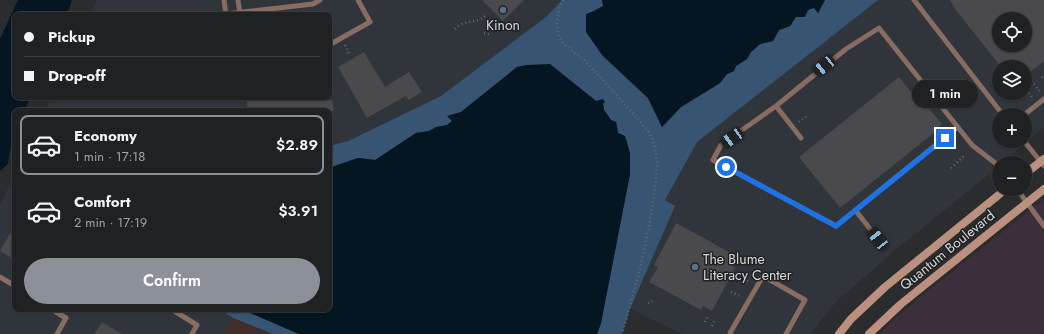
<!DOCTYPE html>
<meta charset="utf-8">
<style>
body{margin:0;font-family:Jost,sans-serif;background:#2d2e2f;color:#f1f3f6;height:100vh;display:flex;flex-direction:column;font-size:15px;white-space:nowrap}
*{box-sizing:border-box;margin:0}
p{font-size:13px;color:#a2a3a5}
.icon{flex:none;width:22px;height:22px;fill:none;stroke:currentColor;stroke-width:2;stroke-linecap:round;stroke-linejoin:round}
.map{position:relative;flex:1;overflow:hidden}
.panel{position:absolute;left:12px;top:108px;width:320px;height:204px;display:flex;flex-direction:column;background:#202122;border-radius:8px;box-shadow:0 1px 3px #0004,0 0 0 1px #3d3e40}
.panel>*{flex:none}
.banner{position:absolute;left:12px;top:12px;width:320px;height:88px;border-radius:8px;box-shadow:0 1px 3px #0004,0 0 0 1px #3d3e40;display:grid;align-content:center;height:88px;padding:0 12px;background:#202122}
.controls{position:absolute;left:992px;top:12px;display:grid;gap:8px}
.controls a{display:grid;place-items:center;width:40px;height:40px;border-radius:50%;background:#202122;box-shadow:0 1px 3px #0004,0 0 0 1px #3d3e40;font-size:20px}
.end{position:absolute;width:18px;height:18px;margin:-9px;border:5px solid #1a73e8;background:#fff;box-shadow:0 0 0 2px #fff}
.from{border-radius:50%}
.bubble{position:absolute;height:28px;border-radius:14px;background:#202122;box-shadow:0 1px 3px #0004,0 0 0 1px #3d3e40;font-size:13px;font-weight:600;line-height:28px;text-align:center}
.car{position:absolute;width:12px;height:24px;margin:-12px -6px;border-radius:5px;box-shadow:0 0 3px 1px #0007;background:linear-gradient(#222 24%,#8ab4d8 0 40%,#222 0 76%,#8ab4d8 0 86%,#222 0)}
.banner b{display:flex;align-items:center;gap:14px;height:38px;font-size:15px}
.banner b+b{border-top:1px solid #3d3e40}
.banner i{width:10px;height:10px;background:#f1f3f6}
ul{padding:7px 0 0;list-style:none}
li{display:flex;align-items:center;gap:12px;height:60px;margin:0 8px 6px;padding:0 4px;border:2px solid transparent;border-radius:8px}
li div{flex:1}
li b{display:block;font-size:15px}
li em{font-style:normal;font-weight:600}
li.current{border-color:#8c9099}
li>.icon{width:36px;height:36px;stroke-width:1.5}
.button{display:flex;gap:8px;margin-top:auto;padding:8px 12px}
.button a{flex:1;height:46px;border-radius:24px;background:#8c9099;color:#fff;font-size:16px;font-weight:600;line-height:46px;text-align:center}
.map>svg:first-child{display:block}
.built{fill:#2f353b;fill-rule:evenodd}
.industrial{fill:#3c2e3b}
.education{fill:#412e2a}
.green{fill:#375473}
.water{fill:#041622}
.building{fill:#4a494b;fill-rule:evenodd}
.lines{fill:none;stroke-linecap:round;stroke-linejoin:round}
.path{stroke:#67686a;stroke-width:2.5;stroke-dasharray:1 3;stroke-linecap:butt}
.lane{stroke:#886c61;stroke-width:5}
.secondary{stroke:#bc907e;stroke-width:8}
.route{stroke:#1a73e8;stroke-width:5}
.service-dot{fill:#5c6f8a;stroke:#212224;stroke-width:1.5}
.labels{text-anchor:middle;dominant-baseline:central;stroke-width:3;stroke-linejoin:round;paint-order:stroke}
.poi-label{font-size:14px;fill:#d5d6d7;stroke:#212224}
.street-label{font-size:14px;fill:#d5d6d7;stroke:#212224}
</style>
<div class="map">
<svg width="1044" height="334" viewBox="0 0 1044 334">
<rect width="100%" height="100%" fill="#2a2c2e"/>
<!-- built -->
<path class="built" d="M97,0H562L547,16L441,96L348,141L329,146V111H45L51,97H329V15H90Z
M862,0H1044V127L1002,163H999V165L993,171L898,248L838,300L820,321L811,334H682L620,304L652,213L693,139ZM999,19H1025V45H999ZM999,67H1025V93H999ZM999,115H1025V141H999Z
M15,173V309H218L233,318L223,334H0V205Z"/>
<!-- industrial -->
<path class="industrial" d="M1044,199V334H880L890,323L918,299Z"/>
<!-- education -->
<path class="education" d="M233,318L273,334H223Z"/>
<!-- green -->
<path class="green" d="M562,0H602L603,6L594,11L602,55L648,98L662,127L681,107L720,83L727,74L734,71L736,66L747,59L751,52L760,44L773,41L779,30L790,26L796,17L814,7L818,13L825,0H878L697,142L665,200L675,206L630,309L622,334H597L601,323L630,174V153L625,137L618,133L616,122L611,120L604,110L603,104L596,101L550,65L517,67L461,112L448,116L452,121L447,125L437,127L429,131L416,133L375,160L358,158L329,168V146L348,141L441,96L547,16Z
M218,309H241L299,334H273L233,318Z"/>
<!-- water -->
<path class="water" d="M18,0H72L67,15H15V97H31L24,111H15V132L12,138L8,164L0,171V39Z
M602,0H825L818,13L814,8L808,10L805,17H796L790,26L779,30L773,41L760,44L751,52L747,59L736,66L734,71L727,74L720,83L681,107L662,127L648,98L602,55L586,32V14L594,11L603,6Z
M550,64L596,101L603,99L605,102L603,104L604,110L611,120L616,122L618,133L625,136L630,153V174L601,323L597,334H299L241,309H329V168L358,158L375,160L416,133L429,131L436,127L447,125L452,121L447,116L461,112L517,67L526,65Z"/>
<!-- building -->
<path class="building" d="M482,0H524L503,21Z
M950,0H1044V61L1025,76V67H1001L955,9ZM999,19H1025V45H999Z
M364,52L385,87L409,72L422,92L409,100L406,96L367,118L338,67Z
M899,77L923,107L926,105L942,124L934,131L935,132L840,208L799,157Z
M246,97H323V101L332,100L334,111H248Z
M676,223L738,257L732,266L735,268L712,311L703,306L701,310L649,282L658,267L654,265Z
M15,225V260L0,251Z
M102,322L122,334H94Z"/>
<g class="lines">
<!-- path -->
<path class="path" d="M563,0C558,11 555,24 559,36C563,47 577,53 585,61C607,84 628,108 649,132C652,139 655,145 656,152C658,170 655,188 652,207C646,250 634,292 622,334
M455,29C465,19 476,24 485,16
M484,33L492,35
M345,45L350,56
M1042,77L1044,80
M1034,84L1041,93
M1026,90L1034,99
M799,122L807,116
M951,168L964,156
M740,277L750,282
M731,292L742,297
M648,303L655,300
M705,322L708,316
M712,326L715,319"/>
<!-- lane -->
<path class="lane" d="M224,0L226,15
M238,0L240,14
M914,0L1003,115
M226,14L313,4L320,0
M329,45L370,22L358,0
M776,106L801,138
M1024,115L1044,99
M958,127L836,226L713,160L721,145L776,106L846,49L879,28L972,145L999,166
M1024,141L1044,166
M1017,189L1044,226
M856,211L878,239
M0,277L15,286
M51,309L66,318L57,334
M171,309L197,325L192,334
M731,334L730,333L763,276L805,300L786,334"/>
<!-- secondary -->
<path class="secondary" d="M1025,174L1044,159
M839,334L851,319L885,287L1006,189
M869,334L901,304L1044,189"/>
</g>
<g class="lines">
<!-- route -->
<path class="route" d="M726,167L836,226L945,138"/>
</g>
<!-- markers -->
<g class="service-dot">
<circle cx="503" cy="10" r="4"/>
<circle cx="695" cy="267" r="4"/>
</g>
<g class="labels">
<!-- poi labels -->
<g class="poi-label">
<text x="503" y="25">Kinon</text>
<text x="703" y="259" text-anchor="start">The Blume<tspan x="703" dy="16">Literacy Center</tspan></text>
</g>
<!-- street labels -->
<g class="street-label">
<text transform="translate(947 250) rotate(-39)">Quantum Boulevard</text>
</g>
</g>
</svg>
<div class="controls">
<a><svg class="icon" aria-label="locate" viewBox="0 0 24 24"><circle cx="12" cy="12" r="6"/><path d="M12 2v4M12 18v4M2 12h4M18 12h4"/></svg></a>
<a><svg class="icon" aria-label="layers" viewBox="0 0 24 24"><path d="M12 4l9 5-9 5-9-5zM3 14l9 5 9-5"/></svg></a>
<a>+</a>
<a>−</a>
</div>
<i class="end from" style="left:726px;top:167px"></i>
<i class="end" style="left:945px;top:138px"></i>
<div class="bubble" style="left:912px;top:80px;width:66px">1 min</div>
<i class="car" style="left:824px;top:66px;rotate:231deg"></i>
<i class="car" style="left:732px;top:138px;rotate:235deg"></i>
<i class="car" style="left:878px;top:239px;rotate:322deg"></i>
<div class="banner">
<b><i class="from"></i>Pickup</b>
<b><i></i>Drop-off</b>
</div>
<section class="panel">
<ul>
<li class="current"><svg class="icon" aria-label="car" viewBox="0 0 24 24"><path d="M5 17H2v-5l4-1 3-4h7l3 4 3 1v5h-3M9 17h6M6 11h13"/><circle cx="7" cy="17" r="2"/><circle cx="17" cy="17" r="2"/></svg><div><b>Economy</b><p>1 min · 17:18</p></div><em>$2.89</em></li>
<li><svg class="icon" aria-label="car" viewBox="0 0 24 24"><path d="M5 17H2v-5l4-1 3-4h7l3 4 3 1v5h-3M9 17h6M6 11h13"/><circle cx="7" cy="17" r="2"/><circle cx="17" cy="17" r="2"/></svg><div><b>Comfort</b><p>2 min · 17:19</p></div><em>$3.91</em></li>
</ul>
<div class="button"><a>Confirm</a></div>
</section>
</div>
